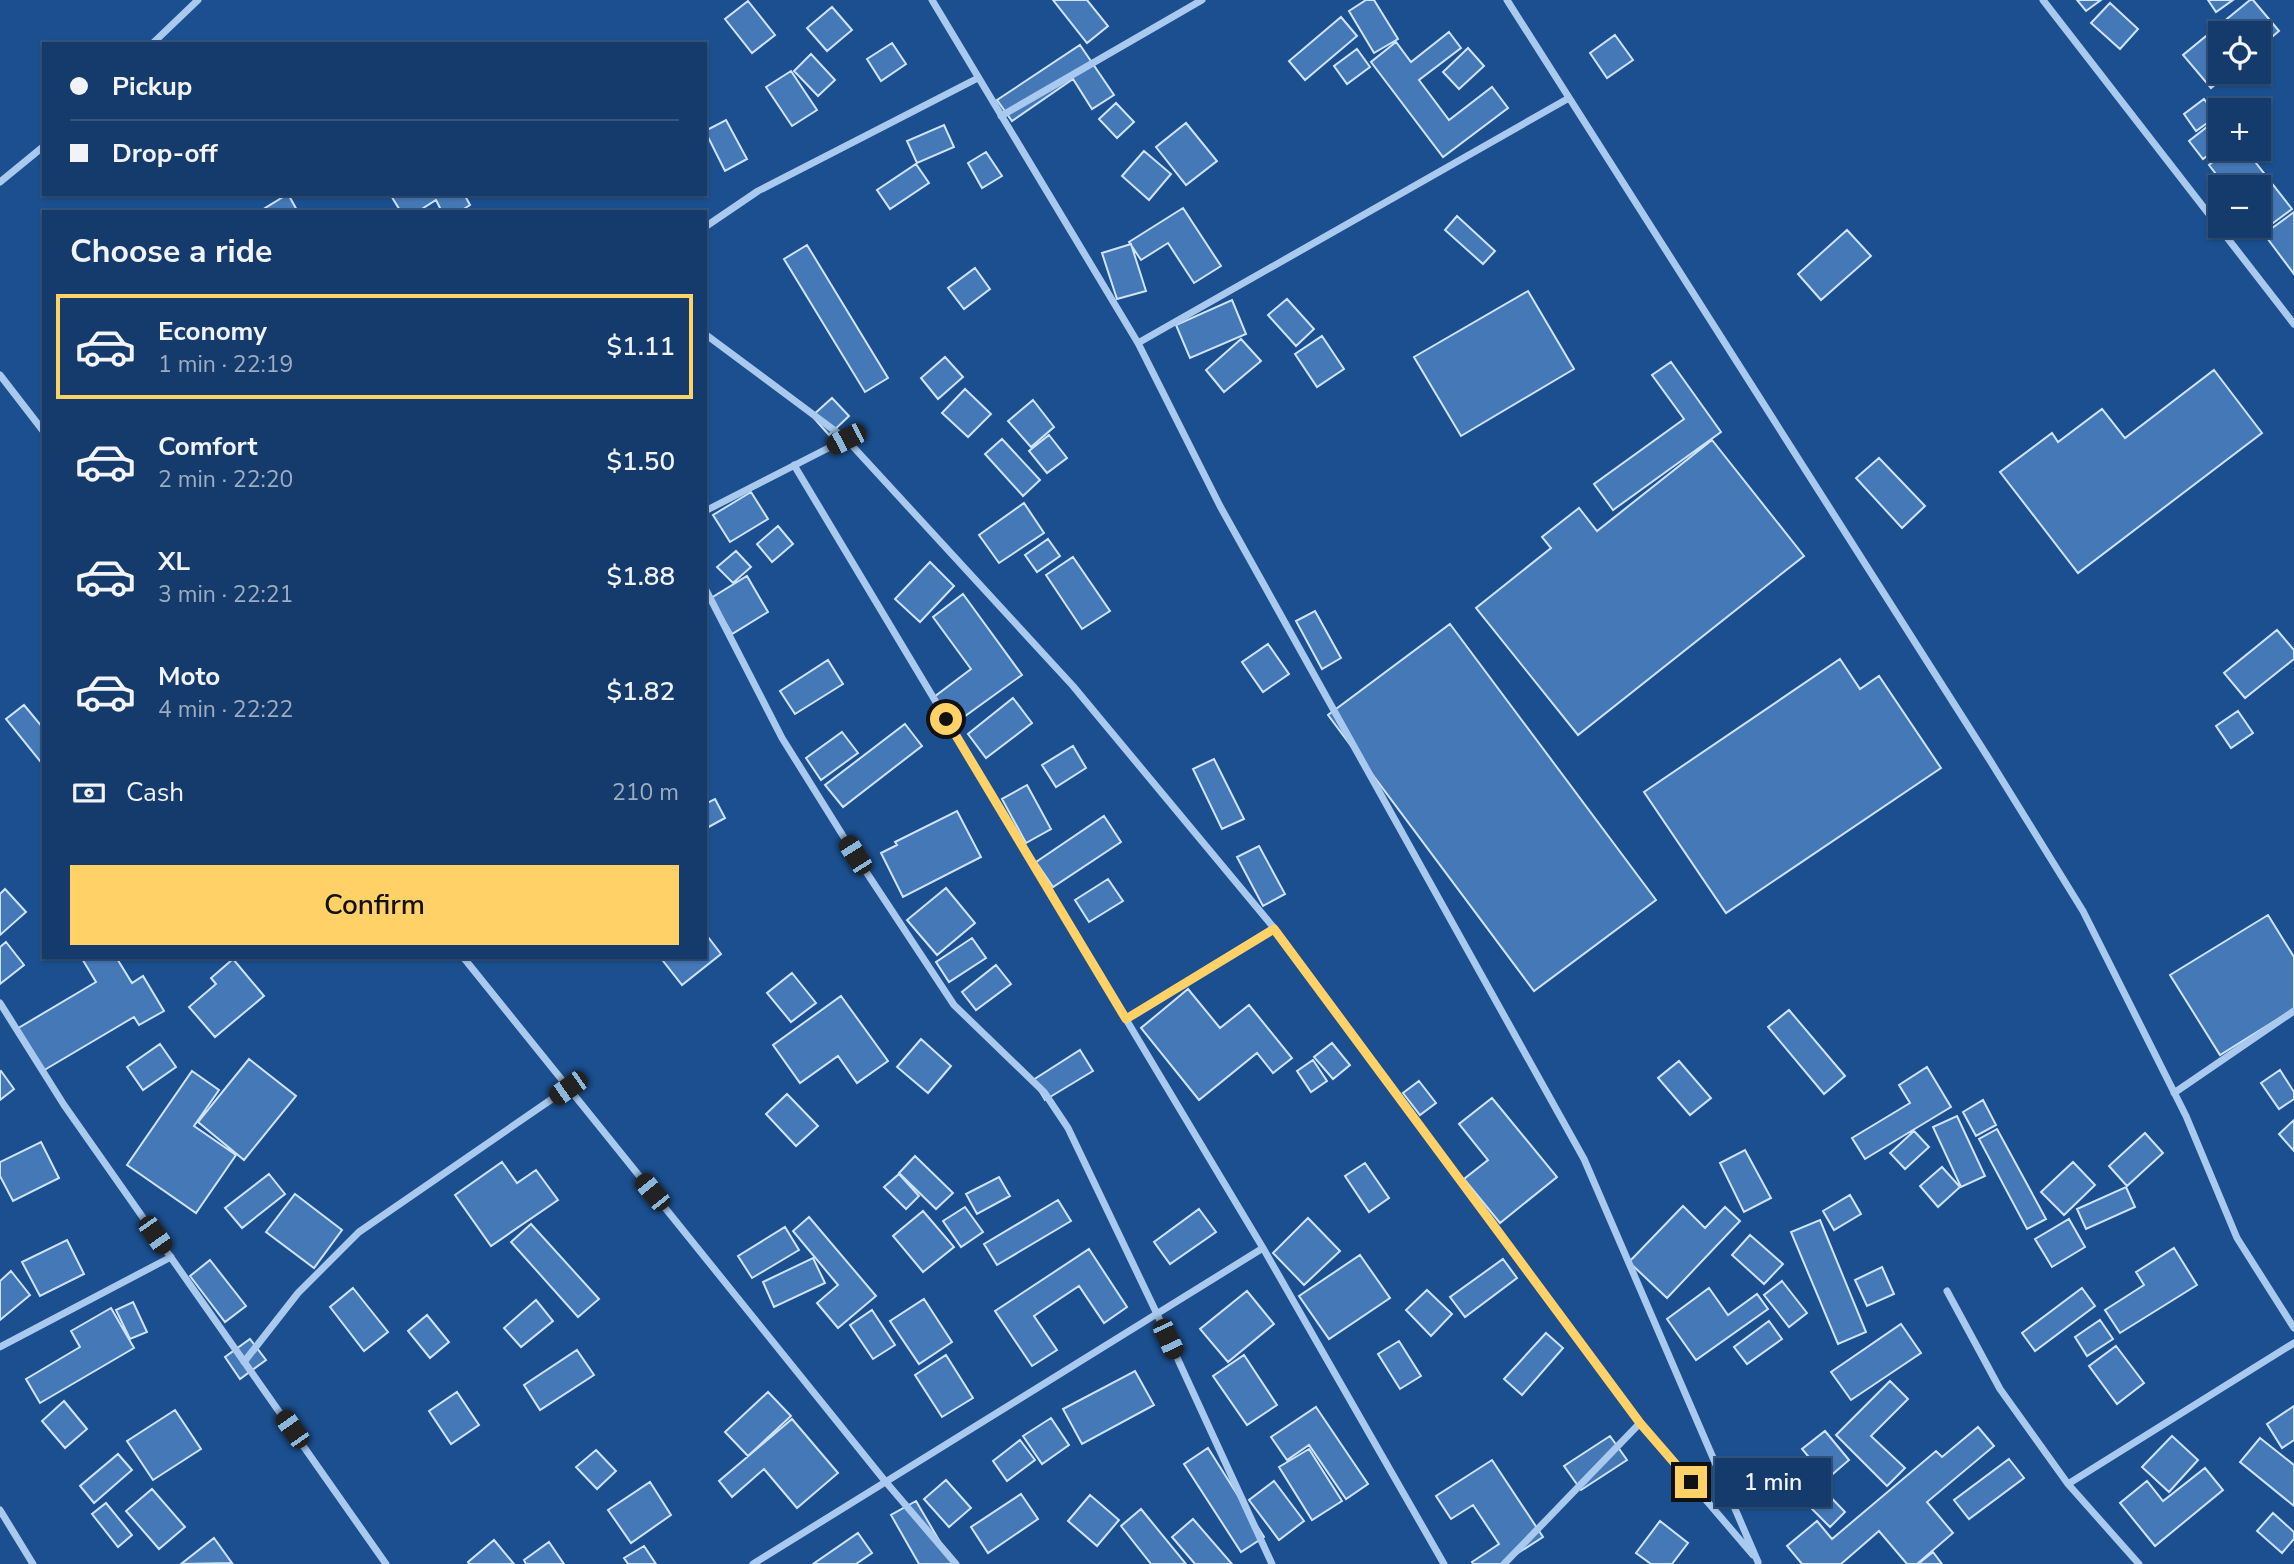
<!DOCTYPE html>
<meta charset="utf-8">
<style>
body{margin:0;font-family:"Nunito Sans",sans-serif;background:#1d4271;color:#f1f3f6;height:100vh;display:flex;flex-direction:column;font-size:26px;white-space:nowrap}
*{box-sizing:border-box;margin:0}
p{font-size:23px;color:#9dadc1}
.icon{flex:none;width:38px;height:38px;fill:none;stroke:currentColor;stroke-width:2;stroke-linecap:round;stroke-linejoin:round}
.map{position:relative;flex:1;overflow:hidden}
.panel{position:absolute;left:42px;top:210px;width:665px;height:749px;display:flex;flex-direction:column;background:#143b6b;border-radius:0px;box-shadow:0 2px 5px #0004,0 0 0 2px #33557e}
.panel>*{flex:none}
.hud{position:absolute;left:42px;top:42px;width:665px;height:154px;border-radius:0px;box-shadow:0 2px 5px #0004,0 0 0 2px #33557e;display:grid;align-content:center;height:154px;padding:0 28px;background:#143b6b}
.tools{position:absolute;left:2208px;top:21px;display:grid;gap:14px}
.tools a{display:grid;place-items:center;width:63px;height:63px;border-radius:0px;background:#143b6b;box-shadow:0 2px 5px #0004,0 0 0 2px #33557e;font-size:35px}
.end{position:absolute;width:32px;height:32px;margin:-16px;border:9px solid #ffd166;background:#111;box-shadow:0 0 0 4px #111}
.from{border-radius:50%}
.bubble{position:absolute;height:49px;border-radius:0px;background:#143b6b;box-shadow:0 2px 5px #0004,0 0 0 2px #33557e;font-size:23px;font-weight:600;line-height:49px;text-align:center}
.car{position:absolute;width:21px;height:42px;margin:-21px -10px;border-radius:9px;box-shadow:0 0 5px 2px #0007;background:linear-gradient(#222 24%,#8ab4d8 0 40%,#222 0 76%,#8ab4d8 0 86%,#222 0)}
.hud b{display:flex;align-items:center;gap:24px;height:66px;font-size:26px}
.hud b+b{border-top:2px solid #33557e}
.hud i{width:18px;height:18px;background:#f1f3f6}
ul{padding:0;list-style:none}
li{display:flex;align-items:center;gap:21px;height:105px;margin:0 14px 10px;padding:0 14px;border:4px solid transparent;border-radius:0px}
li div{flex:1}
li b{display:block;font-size:26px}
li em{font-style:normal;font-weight:600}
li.current{border-color:#ffd166}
li>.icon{width:63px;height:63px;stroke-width:1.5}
h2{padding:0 28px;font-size:32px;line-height:84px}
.pay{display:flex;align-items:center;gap:18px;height:77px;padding:0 28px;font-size:26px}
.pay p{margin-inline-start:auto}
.cta{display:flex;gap:14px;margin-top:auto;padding:14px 28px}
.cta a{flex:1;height:80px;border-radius:0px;background:#ffd166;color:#111;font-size:28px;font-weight:600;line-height:80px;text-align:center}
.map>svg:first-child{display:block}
.building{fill:#4478b7;stroke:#cfe3fa;stroke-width:2}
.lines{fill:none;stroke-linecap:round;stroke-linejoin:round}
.minor{stroke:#a9c9ee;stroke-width:7}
.route{stroke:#ffd166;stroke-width:9}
</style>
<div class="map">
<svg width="2294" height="1564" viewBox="0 0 2294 1564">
<rect width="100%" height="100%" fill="#1b4f8f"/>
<!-- building -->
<path class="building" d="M1053,0H1087L1108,26L1087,43Z
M1366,0H1374L1398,39L1374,53L1349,11Z
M2077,0H2101L2086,11Z
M2208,0H2233L2216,12Z
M2250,0H2253L2279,31L2259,48V33H2221V72H2230L2211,88L2183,55Z
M748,1L775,35L752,53L725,19Z
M2110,3L2138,29L2120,49L2091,23Z
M832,7L852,30L827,51L807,28Z
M1341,17L1357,36L1305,80L1289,61Z
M1449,32L1461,48L1419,80L1449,120L1492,87L1508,108L1443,157L1371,62L1396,42L1411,62Z
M1615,35L1633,60L1607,78L1590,53Z
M892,43L906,64L881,81L867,59Z
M1080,45L1114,95L1092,109L1073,79L1012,121L997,100Z
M1468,48L1484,66L1459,89L1443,72Z
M1357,49L1370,67L1347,84L1334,66Z
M811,54L835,80L818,96L794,71Z
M791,71L817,110L792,126L766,87Z
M2204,99L2217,116L2196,131L2184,114Z
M1116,103L1134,122L1117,138L1099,119Z
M726,120L747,159L725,171L705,131Z
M1186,123L1217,161L1186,185L1156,147Z
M2212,123L2221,135V145L2203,159L2189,141Z
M944,125L954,147L917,163L907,141Z
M2229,149H2245L2292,209L2261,232L2256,226H2259V187H2226L2209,165Z
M1144,151L1171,174L1149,200L1122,176Z
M986,152L1002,176L982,188L968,163Z
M916,164L929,183L890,209L877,190Z
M288,194L298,212H264L262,210Z
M390,194H464L470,205L459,212H442L436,200L417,212H401Z
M1183,208L1221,266L1194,283L1168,243L1141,260L1129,242Z
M2294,212V274L2264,234Z
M1457,216L1495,251L1483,264L1445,230Z
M1847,230L1871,256L1821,300L1798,274Z
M1131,244L1146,291L1117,299L1102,253Z
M807,245L888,378L865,392L784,259Z
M975,268L990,289L964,309L948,288Z
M1528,291L1574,369L1461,436L1414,357Z
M1287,299L1314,329L1296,346L1268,315Z
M1232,300L1246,334L1190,358L1176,325Z
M1322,336L1344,369L1317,387L1295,354Z
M1241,339L1261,361L1224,392L1206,370Z
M945,357L963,377L938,399L921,378Z
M1671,362L1721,432L1613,510L1594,484L1684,419L1652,375Z
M2214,370L2262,433L2078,573L2000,472L2052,433L2058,442L2102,409L2125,438Z
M965,389L991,414L968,437L942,413Z
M832,398L849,416L829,435L812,416Z
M1033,400L1054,427L1031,447L1008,421Z
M1049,435L1067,458L1047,473L1029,451Z
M1002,439L1040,480L1023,496L985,454Z
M1712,440L1804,556L1578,735L1476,608L1551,548L1542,537L1579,508L1597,531Z
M1879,458L1925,506L1902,528L1856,478Z
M751,492L768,519L730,542L713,515Z
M1024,503L1044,533L999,563L979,535Z
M778,526L793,544L772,562L757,544Z
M1048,539L1060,556L1037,572L1025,555Z
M736,551L751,567L733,583L717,567Z
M1073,557L1110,611L1082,629L1046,575Z
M930,562L954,586L920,622L895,599Z
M747,576L768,612L732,634L711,598Z
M963,594L1022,675L954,724L934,697L971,669L933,617Z
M1315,611L1341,658L1322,669L1296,621Z
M1450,624L1656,900L1534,991L1328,715Z
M2277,630L2294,650V659L2245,698L2224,673Z
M1268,644L1289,674L1263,692L1242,662Z
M1840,659L1860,689L1879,676L1941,768L1726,913L1644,792Z
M828,660L843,684L795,714L780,691Z
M1013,698L1032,723L986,758L968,734Z
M24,705L43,728L44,726V766L6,719Z
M2238,711L2253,733L2231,748L2216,726Z
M905,724L922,746L843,807L825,785Z
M842,732L858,753L821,780L806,758Z
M1073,746L1086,768L1056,787L1042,765Z
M1214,759L1244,819L1222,829L1193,769Z
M1027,785L1051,829L1026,843L1002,799Z
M715,799L725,818L705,829V804Z
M957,811L981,857L903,897L881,853L897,845L895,842Z
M1104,816L1121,842L1053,887L1036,862Z
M1259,846L1285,894L1263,906L1237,857Z
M1108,879L1123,901L1089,922L1075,900Z
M946,888L975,923L937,955L907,920Z
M5,889L26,912L0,935V894Z
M2268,915L2294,957V1009L2220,1055L2170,975Z
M705,933L721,954L682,985L660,957H705Z
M972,938L986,958L949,982L936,962Z
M6,942L24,965L0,984V947Z
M81,957H116L132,983L143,976L164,1011L139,1025L134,1017L41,1072L15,1030L96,982Z
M233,959L264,996L215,1037L189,1007L216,984L211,978Z
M996,965L1011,984L976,1010L962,992Z
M792,973L816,1003L791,1022L767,993Z
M1188,989L1220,1028L1249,1005L1292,1058L1273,1073L1257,1053L1199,1100L1141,1028Z
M841,996L888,1061L857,1083L838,1056L800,1083L773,1045Z
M1789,1010L1845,1076L1824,1094L1768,1027Z
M921,1039L951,1066L928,1093L897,1067Z
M1332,1043L1350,1065L1333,1079L1314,1057Z
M160,1044L176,1067L143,1090L127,1067Z
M1080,1050L1093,1071L1045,1100L1033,1080Z
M249,1059L296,1096L244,1160L198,1122Z
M1313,1060L1327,1081L1311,1092L1297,1071Z
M1679,1061L1711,1098L1690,1115L1658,1078Z
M1927,1067L1951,1107L1865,1159L1852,1138L1910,1103L1899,1085Z
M2280,1070L2294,1092V1099L2279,1109L2261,1083Z
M1,1071L14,1089L0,1100V1072Z
M192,1071L219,1090L194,1126L236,1155L196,1213L127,1165Z
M1419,1081L1436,1103L1420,1115L1403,1093Z
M787,1094L818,1126L796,1146L766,1114Z
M1492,1098L1557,1177L1500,1223L1464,1179L1488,1160L1459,1124Z
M1983,1100L1996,1125L1976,1136L1963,1112Z
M1957,1116L1985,1176L1961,1187L1933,1127Z
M2294,1120V1151L2279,1134Z
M1997,1129L2046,1219L2027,1229L1979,1139Z
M1914,1131L1929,1147L1905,1169L1890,1153Z
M2145,1133L2163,1153L2127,1186L2109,1166Z
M41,1142L59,1178L13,1201L0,1176V1162Z
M1745,1150L1771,1198L1744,1212L1720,1163Z
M915,1156L953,1193L936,1209L899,1173Z
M502,1162L517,1183L536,1170L558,1200L491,1246L455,1195Z
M2073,1162L2095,1185L2064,1215L2041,1192Z
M1365,1163L1389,1198L1369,1212L1345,1176Z
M1942,1167L1960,1187L1938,1207L1920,1186Z
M269,1174L285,1194L242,1228L225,1208Z
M899,1174L919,1196L906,1209L884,1187Z
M999,1177L1010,1196L977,1214L966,1194Z
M2126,1187L2135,1207L2086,1229L2077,1209Z
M295,1194L342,1230L314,1268L266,1232Z
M1850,1195L1861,1214L1834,1230L1823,1211Z
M1058,1200L1071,1221L997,1265L984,1244Z
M1683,1206L1705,1228L1725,1207L1740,1221L1667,1298L1629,1262Z
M965,1207L983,1232L961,1247L943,1221Z
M1199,1209L1216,1232L1170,1264L1154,1242Z
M923,1211L954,1247L923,1272L893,1236Z
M809,1217L876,1296L838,1328L817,1303L838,1285L793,1231Z
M1308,1218L1340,1251L1304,1285L1273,1253Z
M2069,1219L2085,1247L2052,1267L2035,1239Z
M1820,1220L1866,1332L1838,1344L1791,1232Z
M531,1224L599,1299L578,1317L511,1242Z
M785,1227L799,1250L752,1278L738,1256Z
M1750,1235L1783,1264L1764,1284L1732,1255Z
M67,1240L84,1274L40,1296L22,1262Z
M2174,1248L2197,1285L2120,1333L2105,1310L2144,1285L2136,1272Z
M1089,1249L1127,1307L1104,1323L1079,1286L1034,1316L1057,1350L1032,1366L995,1311Z
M1360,1255L1390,1298L1329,1339L1299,1296Z
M813,1258L825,1283L774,1307L763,1282Z
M1503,1259L1517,1278L1465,1317L1450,1297Z
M210,1260L246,1306L225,1322L190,1276Z
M1882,1267L1894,1294L1867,1306L1855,1280Z
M11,1271L30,1295L0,1320V1281Z
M1782,1281L1807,1313L1789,1327L1764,1295Z
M353,1288L388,1332L364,1351L330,1307Z
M1709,1288L1728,1315L1757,1294L1768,1309L1696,1360L1667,1319Z
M2082,1288L2095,1306L2035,1351L2022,1333Z
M1427,1290L1452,1314L1431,1336L1406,1310Z
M1247,1291L1274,1324L1228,1362L1200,1329Z
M924,1299L952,1342L919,1364L890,1321Z
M536,1300L553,1321L521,1347L504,1328Z
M133,1302L147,1332L130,1339L116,1310Z
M111,1308L134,1348L40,1403L26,1379L80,1347L71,1331Z
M872,1310L895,1345L873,1359L850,1325Z
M427,1315L449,1342L430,1358L408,1331Z
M2100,1320L2113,1339L2087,1356L2075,1337Z
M1769,1321L1782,1339L1747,1364L1734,1347Z
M1901,1324L1921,1353L1851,1400L1831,1372Z
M1546,1333L1563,1348L1522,1395L1504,1379Z
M250,1339L266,1360L240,1379L225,1357Z
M1399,1341L1421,1376L1400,1389L1378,1354Z
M2116,1346L2144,1383L2117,1404L2089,1366Z
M577,1350L594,1375L540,1410L524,1385Z
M946,1355L973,1398L942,1417L915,1375Z
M1244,1355L1277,1405L1247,1425L1213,1376Z
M1135,1371L1154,1405L1082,1444L1063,1409Z
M1890,1381L1908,1399L1871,1436L1905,1468L1887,1486L1836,1435Z
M457,1392L479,1425L451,1444L429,1411Z
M768,1392L791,1416L748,1456L725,1432Z
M64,1401L87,1429L65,1448L42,1421Z
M2294,1406V1440L2282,1448L2267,1424Z
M1316,1407L1368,1484L1346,1499L1309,1445L1287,1460L1271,1437Z
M175,1410L201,1449L153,1480L127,1441Z
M1051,1418L1069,1445L1042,1464L1023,1436Z
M792,1419L838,1473L797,1508L764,1469L732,1497L719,1481Z
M1978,1427L1994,1446L1927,1502L1953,1533L1917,1564H1907L1879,1531L1841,1564H1802L1787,1546L1817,1521L1832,1539L1936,1451L1942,1457Z
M1825,1431L1849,1460L1827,1479L1802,1449Z
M1610,1436L1627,1460L1581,1490L1564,1466Z
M2172,1436L2198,1460L2169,1492L2142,1467Z
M2260,1438L2294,1465V1506L2240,1462Z
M1020,1440L1035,1460L1007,1481L993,1461Z
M1208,1448L1264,1537L1241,1552L1184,1464Z
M1309,1449L1342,1501L1312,1520L1279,1467Z
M596,1450L616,1471L597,1489L576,1467Z
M118,1454L132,1470L94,1503L80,1486Z
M2009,1459L2024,1478L1969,1519L1954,1500Z
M1492,1460L1543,1537L1501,1564H1473L1472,1562L1499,1544L1473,1505L1451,1519L1436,1496Z
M2205,1468L2223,1490L2155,1546L2120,1503L2147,1481L2163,1501Z
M946,1480L971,1508L949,1527L924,1499Z
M1274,1481L1304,1521L1279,1540L1249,1500Z
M650,1482L671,1515L631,1543L608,1510Z
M1818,1484L1845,1512L1830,1527L1802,1499Z
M152,1489L185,1527L159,1549L126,1511Z
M1021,1494L1038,1519L988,1553L971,1527Z
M1090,1495L1119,1520L1097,1546L1068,1521Z
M916,1501L953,1564H919L891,1515Z
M106,1503L132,1535L118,1547L92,1514Z
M1141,1509L1186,1564H1151L1121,1526Z
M2273,1513L2294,1532V1539L2282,1553L2257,1531Z
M1193,1519L1232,1564H1195L1172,1537Z
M1660,1521L1688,1543L1672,1564H1651L1636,1553Z
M858,1533L872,1553L856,1564H813Z
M214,1538L232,1563L181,1564Z
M494,1540L514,1564H469L468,1562Z
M549,1542L564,1564H526L524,1560Z
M644,1546L656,1564H628L624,1558Z
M1933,1552L1942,1564H1918Z"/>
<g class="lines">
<!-- minor -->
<path class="minor" d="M932,0L1138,343L1220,506L1584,1159L1758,1562
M1507,0L1991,762L2083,911L2186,1116L2237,1238L2294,1328
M2043,0L2294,324
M152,44L198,0
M1001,116L1202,0
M0,182L44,146
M705,227L758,191L978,78
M705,334L846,439L1073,686L1274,928L1640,1423L1753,1555
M1138,343L1569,98
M0,375L44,432
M794,465L1263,1248L1444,1564
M705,511L846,439
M705,588L782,738L855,855L954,1005L1044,1092L1068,1128L1157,1314L1272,1564
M463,957L885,1481L956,1564
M0,1003L64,1105L386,1564
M1126,1019L1274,928
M2174,1093L2294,1011
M1947,1291L2000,1389L2068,1484L2139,1564
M0,1347L171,1257
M244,1362L298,1293L359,1232L568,1088
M2068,1484L2294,1343
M0,1510L33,1564
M753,1564L1263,1248
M1504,1564L1640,1423"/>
</g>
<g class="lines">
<!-- route -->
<path class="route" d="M946,719L1126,1019L1274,929L1640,1423L1691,1482"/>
</g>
</svg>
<div class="tools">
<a><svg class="icon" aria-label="locate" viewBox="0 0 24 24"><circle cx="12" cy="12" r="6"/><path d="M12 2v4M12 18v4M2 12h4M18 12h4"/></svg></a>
<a>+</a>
<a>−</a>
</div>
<i class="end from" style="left:946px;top:719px"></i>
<i class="end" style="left:1691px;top:1482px"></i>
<div class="bubble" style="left:1715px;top:1458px;width:116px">1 min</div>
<i class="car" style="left:846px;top:439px;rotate:243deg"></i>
<i class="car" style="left:855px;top:855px;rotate:328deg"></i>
<i class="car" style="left:568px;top:1088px;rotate:235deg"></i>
<i class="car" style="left:652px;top:1192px;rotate:321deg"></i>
<i class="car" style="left:155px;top:1235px;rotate:145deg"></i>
<i class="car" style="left:1168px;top:1339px;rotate:155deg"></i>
<i class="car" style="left:292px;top:1429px;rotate:325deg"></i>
<div class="hud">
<b><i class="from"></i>Pickup</b>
<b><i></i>Drop-off</b>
</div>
<section class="panel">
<h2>Choose a ride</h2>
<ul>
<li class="current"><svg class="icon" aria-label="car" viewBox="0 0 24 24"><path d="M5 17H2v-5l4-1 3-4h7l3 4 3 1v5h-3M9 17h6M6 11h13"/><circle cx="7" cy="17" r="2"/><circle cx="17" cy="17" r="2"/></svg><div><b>Economy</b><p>1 min · 22:19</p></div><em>$1.11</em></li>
<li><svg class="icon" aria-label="car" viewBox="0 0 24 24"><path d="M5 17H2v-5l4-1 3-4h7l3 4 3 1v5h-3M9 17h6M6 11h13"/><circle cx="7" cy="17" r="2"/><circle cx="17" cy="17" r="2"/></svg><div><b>Comfort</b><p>2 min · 22:20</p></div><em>$1.50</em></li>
<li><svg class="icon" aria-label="car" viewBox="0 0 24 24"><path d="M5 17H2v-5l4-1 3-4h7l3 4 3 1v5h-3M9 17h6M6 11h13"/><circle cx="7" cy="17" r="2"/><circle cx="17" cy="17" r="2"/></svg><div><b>XL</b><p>3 min · 22:21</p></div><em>$1.88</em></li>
<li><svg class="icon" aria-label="car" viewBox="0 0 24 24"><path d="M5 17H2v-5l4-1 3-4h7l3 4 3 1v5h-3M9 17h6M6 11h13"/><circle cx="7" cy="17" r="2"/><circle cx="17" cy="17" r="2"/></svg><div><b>Moto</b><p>4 min · 22:22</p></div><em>$1.82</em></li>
</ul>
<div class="pay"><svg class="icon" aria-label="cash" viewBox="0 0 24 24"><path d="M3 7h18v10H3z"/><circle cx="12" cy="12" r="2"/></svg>Cash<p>210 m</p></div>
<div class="cta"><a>Confirm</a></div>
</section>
</div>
